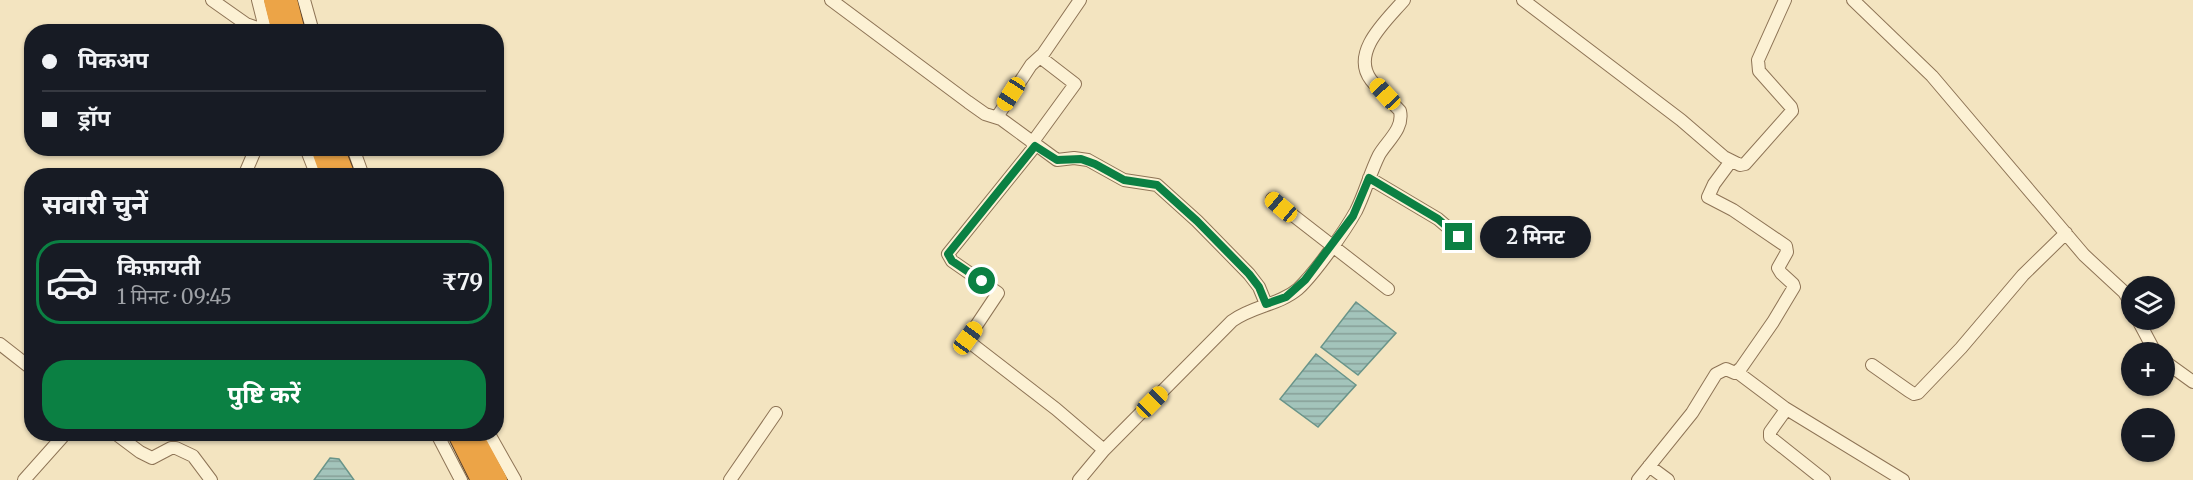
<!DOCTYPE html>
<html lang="hi">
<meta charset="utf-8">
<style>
body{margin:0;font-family:Merriweather,"Noto Sans Devanagari",serif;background:#20242c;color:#f1f3f6;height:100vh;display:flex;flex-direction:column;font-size:22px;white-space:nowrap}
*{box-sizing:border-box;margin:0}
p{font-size:20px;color:#9ea1a6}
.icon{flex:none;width:33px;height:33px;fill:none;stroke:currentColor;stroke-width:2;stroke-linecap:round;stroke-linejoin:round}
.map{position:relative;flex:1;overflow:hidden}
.sheet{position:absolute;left:24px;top:168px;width:480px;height:273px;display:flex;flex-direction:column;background:#171b24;border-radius:24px;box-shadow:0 2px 4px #0004}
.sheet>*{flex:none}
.hud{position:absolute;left:24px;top:24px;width:480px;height:132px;border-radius:24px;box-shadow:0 2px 4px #0004;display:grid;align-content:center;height:132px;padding:0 18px;background:#171b24}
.buttons{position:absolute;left:2121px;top:276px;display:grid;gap:12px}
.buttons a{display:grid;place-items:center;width:54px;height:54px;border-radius:50%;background:#171b24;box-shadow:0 2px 4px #0004;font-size:30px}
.end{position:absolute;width:27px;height:27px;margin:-14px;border:8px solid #0b8043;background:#fff;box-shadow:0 0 0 3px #fff}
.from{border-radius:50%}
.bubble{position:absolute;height:42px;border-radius:21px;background:#171b24;box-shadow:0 2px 4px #0004;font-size:20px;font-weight:700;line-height:42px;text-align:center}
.car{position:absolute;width:18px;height:36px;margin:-18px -9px;border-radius:8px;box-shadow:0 0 4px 2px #0007;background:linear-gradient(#f5c518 24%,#345 0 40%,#f5c518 0 76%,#345 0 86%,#f5c518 0)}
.hud b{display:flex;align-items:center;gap:21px;height:57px;font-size:22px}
.hud b+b{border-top:2px solid #363941}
.hud i{width:15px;height:15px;background:#f1f3f6}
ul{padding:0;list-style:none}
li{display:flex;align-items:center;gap:18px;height:84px;margin:0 12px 9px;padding:0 6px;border:3px solid #363941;border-radius:24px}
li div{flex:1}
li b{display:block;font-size:22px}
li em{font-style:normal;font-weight:700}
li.selected{border-color:#0b8043}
li>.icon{width:54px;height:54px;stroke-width:1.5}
h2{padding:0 18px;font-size:27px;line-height:72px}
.button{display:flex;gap:12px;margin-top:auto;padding:12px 18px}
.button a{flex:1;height:69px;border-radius:24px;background:#0b8043;color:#fff;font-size:24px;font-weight:700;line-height:69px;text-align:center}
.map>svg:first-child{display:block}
.water{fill:url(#water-rules);stroke:#699489;stroke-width:1.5}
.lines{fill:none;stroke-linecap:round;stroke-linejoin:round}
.minor-casing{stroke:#8e7456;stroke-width:14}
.highway-casing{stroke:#5b412a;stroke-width:20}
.minor{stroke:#fcf1d4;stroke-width:12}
.highway{stroke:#eca447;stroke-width:18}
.route{stroke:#0b8043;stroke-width:8}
</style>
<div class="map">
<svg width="2193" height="480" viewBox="0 0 2193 480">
<defs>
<pattern id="water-rules" width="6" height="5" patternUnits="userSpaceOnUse" patternTransform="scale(1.5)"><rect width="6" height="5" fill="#a3c4bb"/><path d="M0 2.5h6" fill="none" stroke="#869f97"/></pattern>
</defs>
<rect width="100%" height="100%" fill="#f3e4c0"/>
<!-- water -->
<path class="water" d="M1356,302L1396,333L1358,375L1321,347Z
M1316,354L1356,385L1318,427L1280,399Z
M330,458L339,459L354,480H314Z"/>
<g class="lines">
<!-- minor casing -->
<g class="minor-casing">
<path id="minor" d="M212,0L246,24L266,31
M258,0L266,32
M304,0L313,32
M831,0L968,102L985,114L1001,119L1057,160L1074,158L1088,160L1124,180L1157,185L1197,221L1249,274L1259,287L1266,304
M1523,0L1681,120L1724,157L1740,165L1745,164L1792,111L1791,107L1759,71L1758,60L1785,0
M1853,0L1932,76L2084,255L2124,292L2132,305
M997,117L1031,65L1043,54L1080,0
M1032,143L1075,84L1040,57
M1035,146L948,254L952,261L998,293L968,338V341L1056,409L1104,450
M306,148L317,176
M353,148L363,176
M244,176L256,148
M1369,178L1438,219L1459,237
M1272,199L1388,289
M2138,320L2155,352
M0,344L32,369
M2164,361L2193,382
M1872,365L1909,391L1914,394L1918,393L1961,348L2023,275L2066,233
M1737,372L1785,408V411L1770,432V437L1824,480
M1785,408L1903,480
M116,434L140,452L152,458L171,448H176L193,456L211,480
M437,434L461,480
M489,434L515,480
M1649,466L1668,480
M24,480L65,434
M730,480L776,413
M1079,480L1104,450L1232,321C1252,306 1279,305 1298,289C1315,273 1345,231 1356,211C1365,193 1370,173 1379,155C1387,141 1404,129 1400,111C1391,101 1380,91 1371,80C1350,52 1387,20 1404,0
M1638,480L1692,413L1716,374L1726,369L1735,373L1741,368L1773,322L1794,287L1793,284L1781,273L1778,268L1787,252L1786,246L1733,210L1708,197L1714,184L1731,161"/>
</g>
<!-- highway casing -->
<g class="highway-casing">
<path id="highway" d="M273,0L281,32
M288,0L296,32
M320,148L330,176
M335,148L346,176
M457,434L480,480
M473,434L498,480"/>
</g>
<!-- minor -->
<use href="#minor" class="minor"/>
<!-- highway -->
<use href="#highway" class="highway"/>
</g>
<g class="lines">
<!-- route -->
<path class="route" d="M982,281L952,261L948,254L1035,146L1057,160L1081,159L1095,164L1124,180L1157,185L1197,221L1249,274L1259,287L1266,304L1286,297L1305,280L1353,216L1369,178L1438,219L1459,237"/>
</g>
</svg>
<div class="buttons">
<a><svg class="icon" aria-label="layers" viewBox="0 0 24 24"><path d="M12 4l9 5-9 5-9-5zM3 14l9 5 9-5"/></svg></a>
<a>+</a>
<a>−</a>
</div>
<i class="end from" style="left:982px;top:281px"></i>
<i class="end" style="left:1459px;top:237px"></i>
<div class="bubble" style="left:1480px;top:216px;width:111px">2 मिनट</div>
<i class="car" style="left:1011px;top:94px;rotate:213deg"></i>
<i class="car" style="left:1385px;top:94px;rotate:317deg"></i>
<i class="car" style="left:1281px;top:207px;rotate:310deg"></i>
<i class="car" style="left:968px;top:338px;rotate:36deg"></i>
<i class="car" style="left:1152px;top:402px;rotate:45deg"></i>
<div class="hud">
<b><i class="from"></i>पिकअप</b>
<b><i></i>ड्रॉप</b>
</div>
<section class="sheet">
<h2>सवारी चुनें</h2>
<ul>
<li class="selected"><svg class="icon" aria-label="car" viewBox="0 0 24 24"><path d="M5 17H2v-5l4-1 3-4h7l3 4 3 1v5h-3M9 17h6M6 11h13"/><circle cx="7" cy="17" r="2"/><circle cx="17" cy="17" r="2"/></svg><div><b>किफ़ायती</b><p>1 मिनट · 09:45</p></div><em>₹79</em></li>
</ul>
<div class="button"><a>पुष्टि करें</a></div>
</section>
</div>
